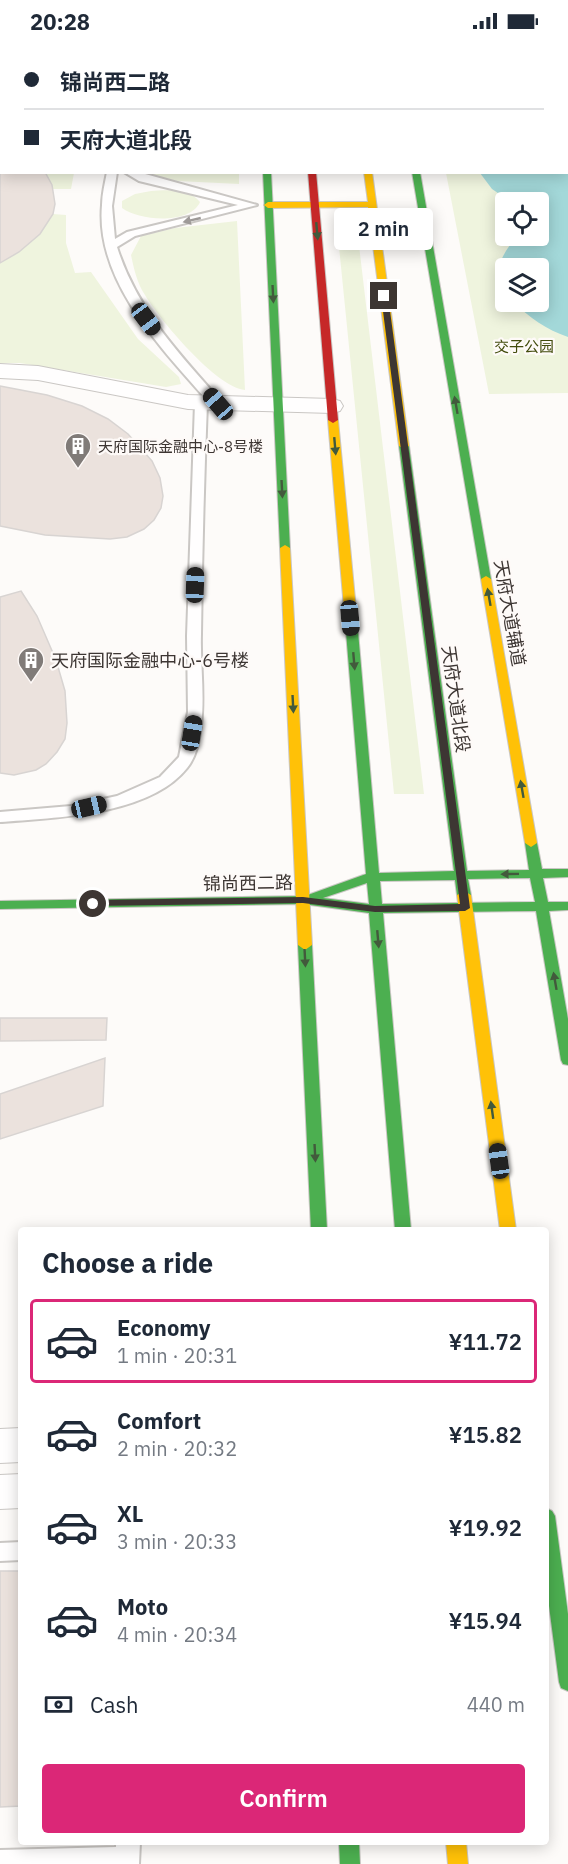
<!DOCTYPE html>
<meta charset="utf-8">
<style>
body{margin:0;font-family:"IBM Plex Sans","Noto Sans SC",sans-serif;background:#f6f6f7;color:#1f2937;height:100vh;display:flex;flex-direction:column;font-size:22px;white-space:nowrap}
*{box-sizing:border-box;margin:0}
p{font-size:20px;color:#747a83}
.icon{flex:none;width:33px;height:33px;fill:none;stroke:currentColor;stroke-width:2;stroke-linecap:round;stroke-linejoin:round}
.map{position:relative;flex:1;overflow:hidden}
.drawer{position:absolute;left:18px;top:1185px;width:531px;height:618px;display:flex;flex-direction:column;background:#fff;border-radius:6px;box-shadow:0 3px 15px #0003}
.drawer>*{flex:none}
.guide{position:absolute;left:0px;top:0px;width:568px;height:132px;box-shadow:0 3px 15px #0003;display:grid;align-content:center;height:132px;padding:0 24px;background:#fff}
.tools{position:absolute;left:495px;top:150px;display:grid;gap:12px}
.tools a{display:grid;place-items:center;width:54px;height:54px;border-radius:6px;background:#fff;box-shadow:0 3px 15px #0003;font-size:30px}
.end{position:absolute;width:27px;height:27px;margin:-14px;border:8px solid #3d3633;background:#fff;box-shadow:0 0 0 3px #fff}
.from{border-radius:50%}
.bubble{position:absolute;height:42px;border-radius:6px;background:#fff;box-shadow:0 3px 15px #0003;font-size:20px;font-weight:600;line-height:42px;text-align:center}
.car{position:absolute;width:18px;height:36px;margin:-18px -9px;border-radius:8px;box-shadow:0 0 4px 2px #0007;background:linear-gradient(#222 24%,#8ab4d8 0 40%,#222 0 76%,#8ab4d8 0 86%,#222 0)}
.guide b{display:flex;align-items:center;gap:21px;height:57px;font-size:22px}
.guide b+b{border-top:2px solid #e0e1e3}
.guide i{width:15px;height:15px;background:#1f2937}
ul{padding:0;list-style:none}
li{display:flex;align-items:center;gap:18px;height:84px;margin:0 12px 9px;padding:0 12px;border:3px solid transparent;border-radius:6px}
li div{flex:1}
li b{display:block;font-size:22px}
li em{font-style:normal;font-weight:600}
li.selected{border-color:#db2777}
li>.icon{width:54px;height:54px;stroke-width:1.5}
h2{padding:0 24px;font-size:27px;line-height:72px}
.pay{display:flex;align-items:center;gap:15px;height:66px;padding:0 24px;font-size:22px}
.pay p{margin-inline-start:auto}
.cta{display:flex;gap:12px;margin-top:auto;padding:12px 24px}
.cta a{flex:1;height:69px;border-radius:6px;background:#db2777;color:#fff;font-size:24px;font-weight:600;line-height:69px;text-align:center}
.status{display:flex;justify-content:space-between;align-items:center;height:42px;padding:0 30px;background:#fff;direction:ltr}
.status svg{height:16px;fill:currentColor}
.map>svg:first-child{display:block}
.green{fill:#eff4de;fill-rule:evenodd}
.water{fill:#a3d8d9}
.building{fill:#ebe2dd;stroke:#d8d4d2;stroke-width:1.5}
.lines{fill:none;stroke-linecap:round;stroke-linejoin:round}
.lane-casing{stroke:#cac7c4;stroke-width:4}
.street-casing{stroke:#cac7c4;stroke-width:2}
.fast-casing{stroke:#cac7c4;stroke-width:2}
.slow-casing{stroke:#cac7c4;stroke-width:2}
.jam-casing{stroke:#cac7c4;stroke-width:2}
.lane{fill:#fffefe;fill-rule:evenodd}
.street{fill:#fffefe;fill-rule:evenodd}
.fast{fill:#4caf50;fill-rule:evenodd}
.slow{fill:#ffc107;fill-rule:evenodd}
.jam{fill:#c62828;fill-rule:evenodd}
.oneway{fill:#9e9a98}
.oneway2{fill:#425a3c}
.route{fill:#3d3633}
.labels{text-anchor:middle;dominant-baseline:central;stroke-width:4.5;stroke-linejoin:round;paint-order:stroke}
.far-park-label{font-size:15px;fill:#424c0c;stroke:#fefaf8}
.far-poi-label{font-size:15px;fill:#3d3633;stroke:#fefaf8;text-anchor:start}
.street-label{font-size:18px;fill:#3d3633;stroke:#fefaf8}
.poi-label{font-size:18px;fill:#3d3633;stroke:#fefaf8;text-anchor:start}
</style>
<div class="status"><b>20:28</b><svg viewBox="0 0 49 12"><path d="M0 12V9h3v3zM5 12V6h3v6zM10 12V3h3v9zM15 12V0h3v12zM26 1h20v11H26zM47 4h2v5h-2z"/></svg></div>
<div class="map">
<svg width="568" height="1822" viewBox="0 0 568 1822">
<rect width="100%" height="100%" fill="#fdfbf9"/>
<!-- green -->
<path class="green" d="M568,40V351L489,352L446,131L567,130ZM506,160H538V194H506ZM506,226H538V260H506Z
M44,131H74L71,147H53Z
M144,131H239V142L178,139Z
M151,149C167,148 189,146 200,160C190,183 139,179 122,166V159L135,152Z
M53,172L66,173V201L75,231L91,230L138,297L179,335L181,342L166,345L20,321H0V220L30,201Z
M237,179L245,348C217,346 159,277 145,253C137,241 134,227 131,213L141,194L175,186Z
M338,195H358L424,752H394Z"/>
<!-- water -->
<path class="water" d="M568,71V295C547,288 528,275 514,260H538V226H506L505,248C492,227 503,211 517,194H538V160H511L492,147L480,131L567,130Z"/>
<!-- building -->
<path class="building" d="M0,130H45L52,143L55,162L53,172L40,192L19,210L0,221Z
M0,344L47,353L82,364L108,377L128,392L152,419L160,436L163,454L161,466L154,478L144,487L127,495L110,497L45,493L0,484Z
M21,549L37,574L56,618L65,649L67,681L65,697L57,710L46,722L36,728L14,733L0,731V555Z
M0,976H107L106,998L0,999Z
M105,1016L103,1064L0,1097V1052Z
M0,1529H21V1764L0,1765Z"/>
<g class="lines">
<!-- lane casing -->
<g class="lane-casing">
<path id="lane" d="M54,0H67L68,2H56Z
M192,0H202V2H192Z
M107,130H117L112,164L115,197L127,190L238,163L139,139L124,130H138L257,163L135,194L117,205C136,266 179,312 221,359V365H213C165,310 95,241 102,163C102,152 105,141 107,130Z
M201,357L207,361C204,438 202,515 201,592C200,623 205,653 201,683C199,698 197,714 187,726C150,773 55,776 0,780V770L71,764L117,754L160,735L179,715L188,670L187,594L195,361Z
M21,1500V1518L0,1519V1501Z
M116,1800H140L139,1822H0V1808L116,1805Z"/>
</g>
<!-- street casing -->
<g class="street-casing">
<path id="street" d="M0,29H2V39H0Z
M0,322L38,324L188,353L332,357L340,359L343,364L340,369L332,371L188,367L38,338L0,336Z
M21,1386V1420L0,1421V1387Z
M21,1432V1466L0,1467V1433Z"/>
</g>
<!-- fast casing -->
<g class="fast-casing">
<path id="fast" d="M347,0H355V2H347Z
M263,130H271L290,506L285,509L280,506Z
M412,130H420L491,537L486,540L481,537Z
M404,401L409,404L467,829L529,828L525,801L531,797L537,801L542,827H568V835L543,836L548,860H568V868L549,869L568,977V1023L563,1022L561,1018L536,869L383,871L411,1188H395L369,871L303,862L0,867V859L305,854L366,832L345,578L351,575L357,578L379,831L454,829L399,404ZM530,836L535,860L382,862L380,839L455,838L457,853L464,857L471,853L468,837ZM367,841L369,862L323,856Z
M305,898L312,903L327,1188H311L298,903Z
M546,1466L552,1469L555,1474L568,1572V1649L561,1646L559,1640L546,1541Z
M339,1800H359L360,1822H340Z"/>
</g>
<!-- slow casing -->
<g class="slow-casing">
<path id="slow" d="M296,0H304V2H297Z
M389,0H397V2H390Z
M364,130H372L409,404L404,407L399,404L368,165L268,166L264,163L268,160H368Z
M333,375L338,378L357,578L351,581L345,578L328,378Z
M285,503L290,506L312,903L305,908L298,903L280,506Z
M486,534L491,537L537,801L531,805L525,801L481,537Z
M464,849L471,853L516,1188H500L457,853Z
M446,1800H466L468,1822H448Z"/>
</g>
<!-- jam casing -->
<g class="jam-casing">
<path id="jam" d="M256,0H264V2H256Z
M308,130H316L338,378L333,381L328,378Z"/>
</g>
<!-- lane -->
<use href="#lane" class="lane"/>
<!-- street -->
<use href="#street" class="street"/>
<!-- fast -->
<use href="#fast" class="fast"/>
<!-- slow -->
<use href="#slow" class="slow"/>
<!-- jam -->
<use href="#jam" class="jam"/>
</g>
<!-- one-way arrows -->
<defs><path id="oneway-solid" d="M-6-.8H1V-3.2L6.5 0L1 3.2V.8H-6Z" transform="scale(1.5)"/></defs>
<use class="oneway" href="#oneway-solid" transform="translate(192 178) rotate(167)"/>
<g class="oneway2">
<use href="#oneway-solid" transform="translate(317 189) rotate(85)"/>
<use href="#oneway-solid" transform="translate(273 252) rotate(87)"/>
<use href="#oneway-solid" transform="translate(456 363) rotate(-100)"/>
<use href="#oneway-solid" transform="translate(335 404) rotate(85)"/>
<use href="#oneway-solid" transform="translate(282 447) rotate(87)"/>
<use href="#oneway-solid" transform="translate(489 555) rotate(-100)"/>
<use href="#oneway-solid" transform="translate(354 619) rotate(85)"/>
<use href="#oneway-solid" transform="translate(293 662) rotate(87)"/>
<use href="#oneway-solid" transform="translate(522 747) rotate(-100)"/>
<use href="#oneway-solid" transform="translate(510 832) rotate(179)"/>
<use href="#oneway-solid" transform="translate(378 897) rotate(85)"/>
<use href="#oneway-solid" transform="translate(305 916) rotate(87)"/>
<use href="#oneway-solid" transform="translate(555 939) rotate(-100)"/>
<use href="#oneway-solid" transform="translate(492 1068) rotate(-98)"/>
<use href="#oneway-solid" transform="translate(315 1111) rotate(87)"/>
</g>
<!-- route -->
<path class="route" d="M384,252L388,254L470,866L465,869L375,870L303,861L90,864V859L93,858L303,855L375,864L460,862L381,254Z"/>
<!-- icons -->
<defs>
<g id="building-pin" transform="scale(1.35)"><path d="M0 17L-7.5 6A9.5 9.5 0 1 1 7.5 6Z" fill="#807b78" stroke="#fefaf8"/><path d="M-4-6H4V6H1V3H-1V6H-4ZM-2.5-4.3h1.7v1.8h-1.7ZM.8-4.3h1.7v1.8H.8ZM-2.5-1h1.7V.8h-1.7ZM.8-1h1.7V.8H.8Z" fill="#fff"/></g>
</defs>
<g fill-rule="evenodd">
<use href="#building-pin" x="78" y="404"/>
<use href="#building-pin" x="31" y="618"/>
</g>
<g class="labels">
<!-- far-park labels -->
<g class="far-park-label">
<text x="524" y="304">交子公园</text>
</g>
<!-- far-poi labels -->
<g class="far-poi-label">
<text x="98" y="404">天府国际金融中心-8号楼</text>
</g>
<!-- street labels -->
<g class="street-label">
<text transform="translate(510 571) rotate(80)">天府大道辅道</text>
<text transform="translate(456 657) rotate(82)">天府大道北段</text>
<text transform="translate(248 841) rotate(-1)">锦尚西二路</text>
</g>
<!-- poi labels -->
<g class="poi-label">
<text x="51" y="618">天府国际金融中心-6号楼</text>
</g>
</g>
</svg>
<div class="tools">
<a><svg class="icon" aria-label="locate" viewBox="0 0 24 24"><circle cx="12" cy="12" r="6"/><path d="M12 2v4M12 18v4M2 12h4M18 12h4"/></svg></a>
<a><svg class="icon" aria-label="layers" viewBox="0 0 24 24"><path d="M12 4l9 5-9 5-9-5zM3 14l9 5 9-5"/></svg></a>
</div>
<i class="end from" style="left:93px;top:862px"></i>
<i class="end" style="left:384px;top:254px"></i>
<div class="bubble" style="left:334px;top:166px;width:99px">2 min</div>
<i class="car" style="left:146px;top:277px;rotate:143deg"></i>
<i class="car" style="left:218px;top:362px;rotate:319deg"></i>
<i class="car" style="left:195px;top:543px;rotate:2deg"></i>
<i class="car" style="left:350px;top:576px;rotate:175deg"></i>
<i class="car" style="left:192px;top:691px;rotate:9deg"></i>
<i class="car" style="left:89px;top:765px;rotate:77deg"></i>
<i class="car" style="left:499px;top:1119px;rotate:352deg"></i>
<div class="guide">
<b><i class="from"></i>锦尚西二路</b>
<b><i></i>天府大道北段</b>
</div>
<section class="drawer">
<h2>Choose a ride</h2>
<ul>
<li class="selected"><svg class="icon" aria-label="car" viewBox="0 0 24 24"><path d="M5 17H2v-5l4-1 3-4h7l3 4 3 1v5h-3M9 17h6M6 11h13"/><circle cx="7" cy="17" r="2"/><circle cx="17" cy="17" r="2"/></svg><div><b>Economy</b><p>1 min · 20:31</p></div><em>¥11.72</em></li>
<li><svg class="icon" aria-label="car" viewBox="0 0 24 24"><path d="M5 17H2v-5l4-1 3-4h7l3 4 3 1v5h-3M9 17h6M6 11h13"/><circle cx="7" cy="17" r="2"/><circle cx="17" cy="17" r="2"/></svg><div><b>Comfort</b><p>2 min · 20:32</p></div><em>¥15.82</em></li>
<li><svg class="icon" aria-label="car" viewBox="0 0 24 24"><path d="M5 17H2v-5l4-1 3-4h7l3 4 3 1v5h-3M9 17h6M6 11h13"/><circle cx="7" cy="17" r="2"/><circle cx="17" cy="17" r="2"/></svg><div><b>XL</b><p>3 min · 20:33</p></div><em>¥19.92</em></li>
<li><svg class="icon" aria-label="car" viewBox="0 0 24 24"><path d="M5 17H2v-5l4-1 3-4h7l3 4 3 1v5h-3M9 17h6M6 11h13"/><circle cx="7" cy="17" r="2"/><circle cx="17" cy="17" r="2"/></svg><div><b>Moto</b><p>4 min · 20:34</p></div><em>¥15.94</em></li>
</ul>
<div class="pay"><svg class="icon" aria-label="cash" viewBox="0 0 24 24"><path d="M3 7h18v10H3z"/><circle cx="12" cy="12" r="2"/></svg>Cash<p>440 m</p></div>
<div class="cta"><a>Confirm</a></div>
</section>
</div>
